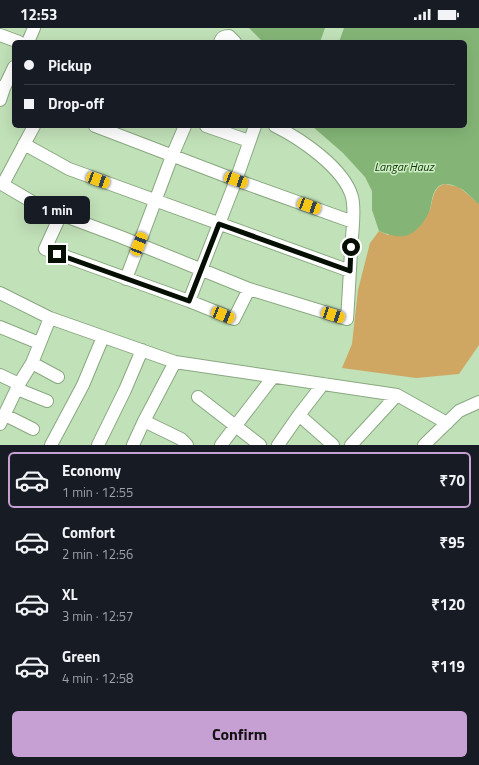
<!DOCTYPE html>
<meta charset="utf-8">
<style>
body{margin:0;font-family:"Titillium Web",sans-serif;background:#242831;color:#f1f3f6;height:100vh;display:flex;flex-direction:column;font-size:15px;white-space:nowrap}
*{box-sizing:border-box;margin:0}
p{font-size:13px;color:#9ea1a6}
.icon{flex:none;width:22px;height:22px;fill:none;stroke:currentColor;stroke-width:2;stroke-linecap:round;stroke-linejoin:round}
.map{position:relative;height:417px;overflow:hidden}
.panel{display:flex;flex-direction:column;background:#171b24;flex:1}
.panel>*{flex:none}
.top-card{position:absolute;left:12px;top:12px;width:455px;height:88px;border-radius:6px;box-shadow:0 4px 16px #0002;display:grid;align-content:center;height:88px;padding:0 12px;background:#171b24}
.end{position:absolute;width:18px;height:18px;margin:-9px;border:5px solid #050f03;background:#fff;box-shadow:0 0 0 2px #fff}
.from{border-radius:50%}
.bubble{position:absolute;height:28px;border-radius:6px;background:#171b24;box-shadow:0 4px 16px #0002;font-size:13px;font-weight:700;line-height:28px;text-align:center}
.car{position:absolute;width:12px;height:24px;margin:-12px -6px;border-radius:5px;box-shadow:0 0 3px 1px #0007;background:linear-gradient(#f5c518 24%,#345 0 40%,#f5c518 0 76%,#345 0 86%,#f5c518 0)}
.top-card b{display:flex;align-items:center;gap:14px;height:38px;font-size:15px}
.top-card b+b{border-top:1px solid #363941}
.top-card i{width:10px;height:10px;background:#f1f3f6}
ul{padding:7px 0 0;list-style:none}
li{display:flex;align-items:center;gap:12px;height:56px;margin:0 8px 6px;padding:0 4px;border:2px solid transparent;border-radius:6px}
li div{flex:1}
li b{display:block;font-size:15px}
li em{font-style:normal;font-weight:700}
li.on{border-color:#c6a0d3}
li>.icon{width:36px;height:36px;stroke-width:1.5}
.action{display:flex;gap:8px;margin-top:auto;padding:8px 12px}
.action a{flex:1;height:46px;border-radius:6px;background:#c6a0d3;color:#111;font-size:16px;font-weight:700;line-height:46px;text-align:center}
.status{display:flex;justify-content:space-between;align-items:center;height:28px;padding:0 20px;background:#171b24;direction:ltr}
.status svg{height:11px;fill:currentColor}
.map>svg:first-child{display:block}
.green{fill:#cfa763}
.water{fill:#84b576}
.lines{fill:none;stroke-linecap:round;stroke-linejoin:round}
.minor-casing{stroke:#89a880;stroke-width:14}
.minor{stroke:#fff;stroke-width:12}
.route{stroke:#050f03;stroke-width:5}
.labels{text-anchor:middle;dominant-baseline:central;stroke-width:3;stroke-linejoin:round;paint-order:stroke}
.water-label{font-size:12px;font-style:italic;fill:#113306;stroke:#ceefc5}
</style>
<div class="status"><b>12:53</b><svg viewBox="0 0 49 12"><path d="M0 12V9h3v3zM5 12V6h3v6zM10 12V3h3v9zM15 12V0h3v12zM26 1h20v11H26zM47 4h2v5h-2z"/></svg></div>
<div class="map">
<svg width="479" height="417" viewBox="0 0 479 417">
<rect width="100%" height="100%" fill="#c1e1b8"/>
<!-- green -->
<path class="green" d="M445,156L459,159L479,176V317L459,346L416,350L342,340L352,316L358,262L370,215L379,203L388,207L430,182C433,171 433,159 445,156Z"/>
<!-- water -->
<path class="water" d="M249,0H325L320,14H263Z
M344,0H479V176C472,171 465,161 457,159C451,156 442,154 437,160C432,165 432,174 430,181C428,187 425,192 421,197C408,212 397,210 379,203L372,182V163L365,149L343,125L312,98H465V14H339Z"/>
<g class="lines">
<!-- minor casing -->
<g class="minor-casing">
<path id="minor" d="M0,7L19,14
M28,14L34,0
M220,14C222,9 224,8 229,8L235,14
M0,59L4,60L14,39
M0,72L4,60
M95,98L236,152L353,194
M206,98L249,113
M24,116L69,141L350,243
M0,155L41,179L121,209L249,261L347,291C349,264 350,236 352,209C353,196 355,181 352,169C344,140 301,111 275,98
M3,156L34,98
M61,186L45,221L189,273L234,291L249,261
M126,251L172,128L185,98
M0,265L50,290L175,334L397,367L447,395
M189,273L236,152L255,98
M0,299L39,315
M32,335L58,349
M0,347L19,356
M323,356L299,387L333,417
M17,361L47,373
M198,369L260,417
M5,387L33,401
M144,393L181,411L187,417
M0,396L19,356L32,335L50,290
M51,417L83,357L103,309
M98,417L125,362L142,322
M133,417L144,393L175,334
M221,417L273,349
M278,417L299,387
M351,417L397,367
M424,417L459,383L479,374"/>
</g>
<!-- minor -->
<use href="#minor" class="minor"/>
</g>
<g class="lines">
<!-- route -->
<path class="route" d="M57,226L189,273L219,196L350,243L351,219"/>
</g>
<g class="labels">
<!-- water labels -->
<g class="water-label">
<text x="404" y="138">Langar Hauz</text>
</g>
</g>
</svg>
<i class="end from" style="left:351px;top:219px"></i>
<i class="end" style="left:57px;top:226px"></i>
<div class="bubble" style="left:24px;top:168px;width:66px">1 min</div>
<i class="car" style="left:98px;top:152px;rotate:110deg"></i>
<i class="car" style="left:236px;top:152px;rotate:110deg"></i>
<i class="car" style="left:309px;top:178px;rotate:110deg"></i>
<i class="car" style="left:139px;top:216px;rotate:21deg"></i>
<i class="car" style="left:223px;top:287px;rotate:112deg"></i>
<i class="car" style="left:333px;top:287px;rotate:108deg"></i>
<div class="top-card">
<b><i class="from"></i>Pickup</b>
<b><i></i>Drop-off</b>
</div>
</div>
<section class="panel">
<ul>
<li class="on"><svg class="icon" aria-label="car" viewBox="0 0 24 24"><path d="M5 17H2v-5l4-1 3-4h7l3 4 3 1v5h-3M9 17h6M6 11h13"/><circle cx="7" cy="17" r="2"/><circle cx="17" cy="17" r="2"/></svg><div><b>Economy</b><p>1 min · 12:55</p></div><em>₹70</em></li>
<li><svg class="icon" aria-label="car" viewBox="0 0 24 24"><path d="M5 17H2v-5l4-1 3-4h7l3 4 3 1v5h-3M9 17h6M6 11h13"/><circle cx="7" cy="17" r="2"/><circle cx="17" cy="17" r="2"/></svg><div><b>Comfort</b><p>2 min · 12:56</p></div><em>₹95</em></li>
<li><svg class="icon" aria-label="car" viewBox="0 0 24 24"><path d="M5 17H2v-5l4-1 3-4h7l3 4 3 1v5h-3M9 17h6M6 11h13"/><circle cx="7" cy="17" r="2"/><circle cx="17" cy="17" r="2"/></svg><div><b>XL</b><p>3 min · 12:57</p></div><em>₹120</em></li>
<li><svg class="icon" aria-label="car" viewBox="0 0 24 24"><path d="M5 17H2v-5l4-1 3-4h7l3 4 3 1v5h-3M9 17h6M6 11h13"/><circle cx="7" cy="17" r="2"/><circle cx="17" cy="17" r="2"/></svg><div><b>Green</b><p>4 min · 12:58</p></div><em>₹119</em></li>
</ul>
<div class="action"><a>Confirm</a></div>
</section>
